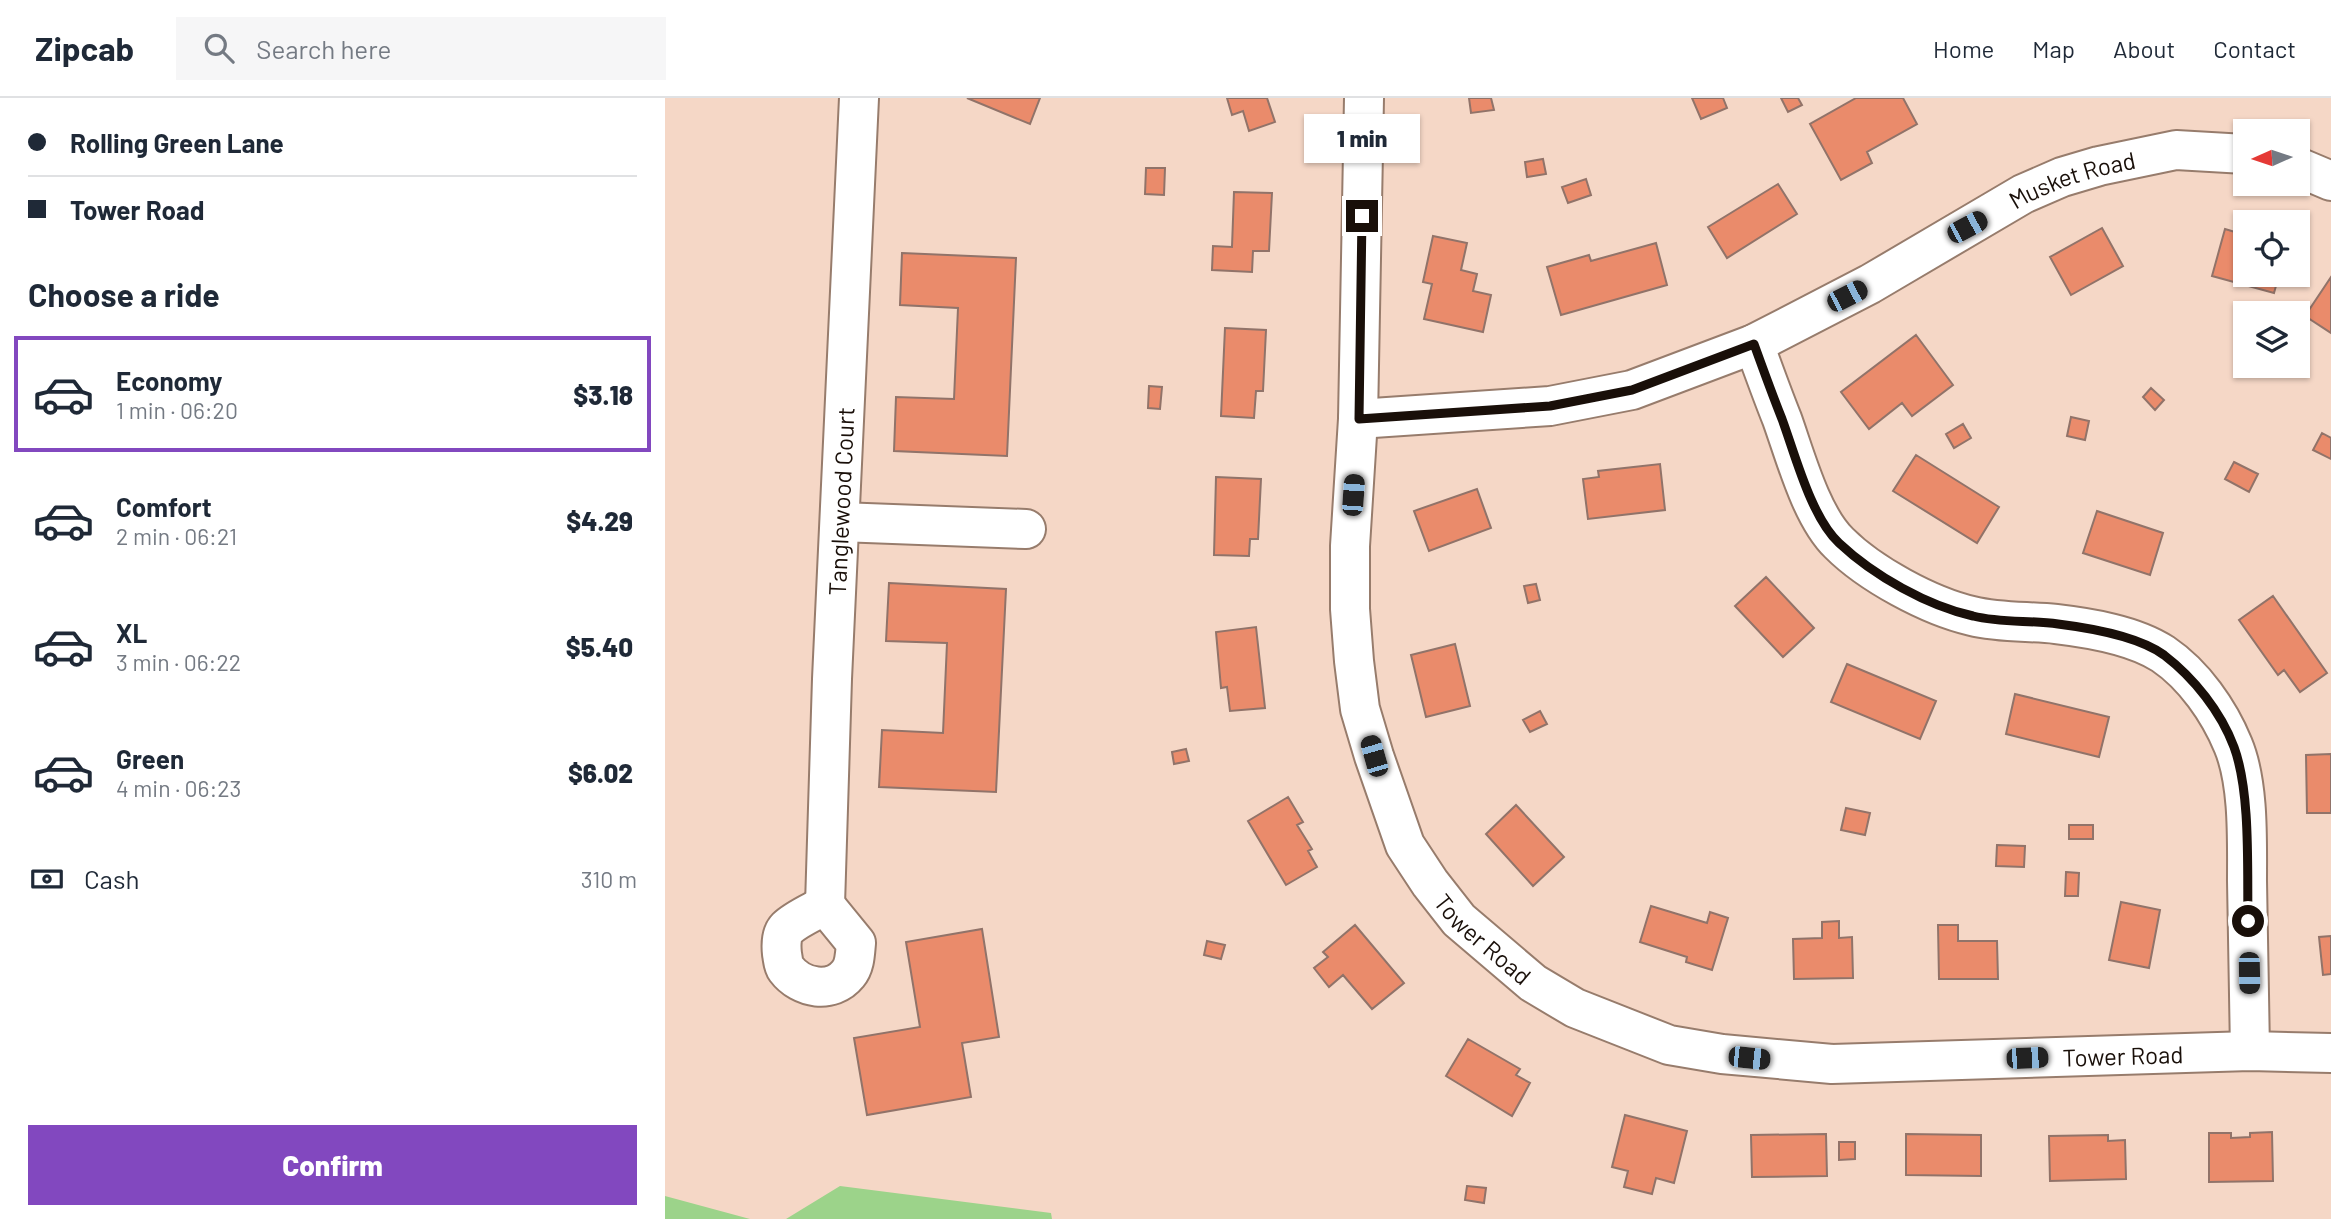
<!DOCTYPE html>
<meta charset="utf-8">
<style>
body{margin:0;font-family:Barlow,sans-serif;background:#f6f6f7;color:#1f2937;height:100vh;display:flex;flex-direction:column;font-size:26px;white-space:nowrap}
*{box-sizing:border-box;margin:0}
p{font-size:23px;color:#747a83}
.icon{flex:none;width:38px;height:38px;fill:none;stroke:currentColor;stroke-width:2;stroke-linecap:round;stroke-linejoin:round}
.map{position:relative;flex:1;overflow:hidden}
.drawer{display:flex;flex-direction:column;background:#fff;width:665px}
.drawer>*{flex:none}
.hud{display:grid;align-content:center;height:154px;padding:0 28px;background:#fff}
.needle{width:46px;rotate:267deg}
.fabs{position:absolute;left:1568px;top:21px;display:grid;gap:14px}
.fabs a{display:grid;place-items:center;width:77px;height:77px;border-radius:0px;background:#fff;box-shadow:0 2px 5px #0004;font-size:35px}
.end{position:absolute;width:32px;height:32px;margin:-16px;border:9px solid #190f09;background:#fff;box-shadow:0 0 0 4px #fff}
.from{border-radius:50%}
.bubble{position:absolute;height:49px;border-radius:0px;background:#fff;box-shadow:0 2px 5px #0004;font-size:23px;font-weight:800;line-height:49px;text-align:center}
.car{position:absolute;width:21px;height:42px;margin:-21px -10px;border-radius:9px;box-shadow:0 0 5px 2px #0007;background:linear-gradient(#222 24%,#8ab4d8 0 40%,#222 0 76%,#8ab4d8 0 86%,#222 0)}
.hud b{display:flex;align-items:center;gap:24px;height:66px;font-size:26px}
.hud b+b{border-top:2px solid #e0e1e3}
.hud i{width:18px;height:18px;background:#1f2937}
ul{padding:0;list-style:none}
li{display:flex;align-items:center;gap:21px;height:116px;margin:0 14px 10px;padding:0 14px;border:4px solid transparent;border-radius:0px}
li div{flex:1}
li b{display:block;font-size:26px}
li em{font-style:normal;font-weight:800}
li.on{border-color:#8248bf}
li>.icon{width:63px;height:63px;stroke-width:1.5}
h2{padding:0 28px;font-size:32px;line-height:84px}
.pay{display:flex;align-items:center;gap:18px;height:77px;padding:0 28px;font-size:26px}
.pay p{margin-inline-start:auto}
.cta{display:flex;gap:14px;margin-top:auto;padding:14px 28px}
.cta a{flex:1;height:80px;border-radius:0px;background:#8248bf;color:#fff;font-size:28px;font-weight:800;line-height:80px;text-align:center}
header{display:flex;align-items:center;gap:42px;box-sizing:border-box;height:98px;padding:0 35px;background:#fff;border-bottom:2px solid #e0e1e3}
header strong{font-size:33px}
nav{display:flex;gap:38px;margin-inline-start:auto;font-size:24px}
.search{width:490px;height:63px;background:#f6f6f7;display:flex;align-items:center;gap:18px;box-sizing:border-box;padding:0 24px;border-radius:0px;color:#747a83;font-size:26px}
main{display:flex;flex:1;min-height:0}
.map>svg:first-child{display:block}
.green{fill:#9cd38a}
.building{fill:#ea8b6b;stroke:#917369;stroke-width:2}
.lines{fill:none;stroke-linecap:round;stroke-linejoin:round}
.minor-casing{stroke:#977c6c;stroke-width:42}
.minor{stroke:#fff;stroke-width:38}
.route{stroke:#190f09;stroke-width:9}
.labels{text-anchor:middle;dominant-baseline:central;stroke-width:7;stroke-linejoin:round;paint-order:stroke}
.street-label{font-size:24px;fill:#190f09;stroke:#fee6d8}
</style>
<header>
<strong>Zipcab</strong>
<div class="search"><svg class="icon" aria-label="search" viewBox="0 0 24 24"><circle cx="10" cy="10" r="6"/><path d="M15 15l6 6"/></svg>Search here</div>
<nav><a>Home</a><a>Map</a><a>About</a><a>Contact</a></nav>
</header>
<main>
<section class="drawer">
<div class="hud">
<b><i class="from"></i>Rolling Green Lane</b>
<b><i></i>Tower Road</b>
</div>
<h2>Choose a ride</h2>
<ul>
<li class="on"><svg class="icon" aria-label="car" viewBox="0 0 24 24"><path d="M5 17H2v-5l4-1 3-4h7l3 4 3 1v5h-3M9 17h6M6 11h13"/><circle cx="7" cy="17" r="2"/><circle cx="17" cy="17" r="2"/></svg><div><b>Economy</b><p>1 min · 06:20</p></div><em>$3.18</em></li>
<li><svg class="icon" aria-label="car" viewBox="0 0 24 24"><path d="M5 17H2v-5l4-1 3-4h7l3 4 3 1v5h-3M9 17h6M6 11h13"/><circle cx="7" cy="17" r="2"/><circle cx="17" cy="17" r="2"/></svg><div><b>Comfort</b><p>2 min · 06:21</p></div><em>$4.29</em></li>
<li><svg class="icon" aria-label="car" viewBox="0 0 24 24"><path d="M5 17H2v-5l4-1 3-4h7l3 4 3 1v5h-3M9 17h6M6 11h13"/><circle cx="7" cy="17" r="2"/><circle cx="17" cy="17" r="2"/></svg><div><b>XL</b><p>3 min · 06:22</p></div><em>$5.40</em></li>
<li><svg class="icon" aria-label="car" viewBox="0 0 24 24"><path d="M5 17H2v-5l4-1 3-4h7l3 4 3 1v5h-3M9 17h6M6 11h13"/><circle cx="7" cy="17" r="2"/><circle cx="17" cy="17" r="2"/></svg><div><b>Green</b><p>4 min · 06:23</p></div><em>$6.02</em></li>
</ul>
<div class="pay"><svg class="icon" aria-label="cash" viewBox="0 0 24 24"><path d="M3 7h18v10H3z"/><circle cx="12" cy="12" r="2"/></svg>Cash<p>310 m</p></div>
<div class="cta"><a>Confirm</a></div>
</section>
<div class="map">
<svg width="1666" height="1121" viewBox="0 0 1666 1121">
<rect width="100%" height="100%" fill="#f5d7c6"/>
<!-- green -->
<path class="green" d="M175,1088L386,1115L387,1121H121Z
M0,1098L85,1121H0Z"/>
<!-- building -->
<path class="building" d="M302,0H375L365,26Z
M562,0H602L610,24L584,33L578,13L567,17Z
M804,0H826L829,12L806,15Z
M1027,0H1058L1062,10L1036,21Z
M1116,0H1133L1137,7L1123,14Z
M1191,0H1238L1252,26L1202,54L1207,65L1176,82L1145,26Z
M878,61L881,76L862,79L860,64Z
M481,70H500L499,97L480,96Z
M921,81L926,97L903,105L897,89Z
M1113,86L1132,116L1062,160L1043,129Z
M569,94L607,95L604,153H588L587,174L547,172L548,148L567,149Z
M1437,130L1458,168L1406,197L1385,159Z
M1560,131L1580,137V177H1614L1609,195L1547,178Z
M768,138L802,145L796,172L812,176L808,193L826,197L818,234L759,221L767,186L758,184Z
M991,145L1002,187L896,217L882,169L924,157L926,163Z
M237,155L351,160L342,358L229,353L231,299L289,301L293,210L235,207Z
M1666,179V235L1640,218Z
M560,230L601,232L598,293H591L589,320L556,318Z
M1251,237L1288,287L1247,318L1237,305L1204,331L1176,294Z
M484,288L497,289L495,311L483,310Z
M1486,290L1499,302L1490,312L1478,299Z
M1406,319L1424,323L1420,342L1402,338Z
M1298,326L1306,340L1289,350L1281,336Z
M1657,335L1666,340V361L1648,352Z
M1251,357L1334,409L1312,445L1228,393Z
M1569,364L1593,376L1584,394L1560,381Z
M995,366L1000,412L923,421L918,381L934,379L933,373Z
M551,379L596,381L593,441H585L584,458L549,457Z
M812,391L826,430L764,453L749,413Z
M1432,413L1498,435L1485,477L1418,455Z
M1101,479L1149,530L1118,559L1070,508Z
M224,485L341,491L331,694L214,689L217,632L278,635L282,545L221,543Z
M871,486L875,502L863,505L859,488Z
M1608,498L1662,575L1635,594L1619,572L1613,577L1574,522Z
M591,529L600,610L565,613L562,589L556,590L551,534Z
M790,546L805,608L761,619L746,557Z
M1182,566L1271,603L1255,641L1166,604Z
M1350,596L1444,619L1434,659L1341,636Z
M875,613L882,626L865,634L858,622Z
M521,651L524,663L509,666L507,654Z
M1666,656V715H1642L1641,657Z
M623,699L638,724L632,727L647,751L643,753L652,769L621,787L583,723Z
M851,707L899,759L868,788L821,736Z
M1181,710L1205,715L1200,737L1176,732Z
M1404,727H1428V741H1404Z
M1332,747L1360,748L1359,769L1331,768Z
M1401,774L1414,775L1413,798H1400Z
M1456,804L1495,812L1484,870L1444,862Z
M986,808L1042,825L1045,814L1063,820L1047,872L1021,864L1022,859L975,844Z
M1174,823V840L1187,839L1188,880L1129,881L1128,841L1157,840V824Z
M690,827L739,885L707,911L678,877L664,889L649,870L663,859L658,854Z
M1273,827H1293V843H1332L1333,881H1274Z
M317,831L334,939L297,945L306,999L202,1017L189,940L255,929L241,844Z
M1666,838V876L1658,877L1654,839Z
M542,843L560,847L556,861L539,857Z
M803,941L855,971L851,977L865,985L847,1018L781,978Z
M960,1017L1022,1033L1009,1085L991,1080L987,1096L959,1089L963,1073L947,1069Z
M1607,1034L1608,1083L1544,1084V1035H1566V1040L1585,1039V1035Z
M1161,1036L1162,1078L1087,1079L1086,1037Z
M1241,1036L1316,1037V1078L1241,1077Z
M1443,1037V1043L1460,1042L1461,1081L1385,1083L1384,1038Z
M1174,1044H1190V1061L1174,1062Z
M802,1088L821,1090L819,1105L800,1102Z"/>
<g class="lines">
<!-- minor casing -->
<g class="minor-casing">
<g id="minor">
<path id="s1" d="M699,0L693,321L685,448V511L689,563L695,611L709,658L740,747L765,785L794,822L868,885L910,910L1004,947L1057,956L1167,966L1585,953L1666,955"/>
<path d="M1633,69L1666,83"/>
<path d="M1089,246C1098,271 1107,296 1117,321C1130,357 1146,418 1174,445C1205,476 1264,508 1307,518C1335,525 1363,523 1391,526C1425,530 1469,537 1498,556C1529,577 1554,613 1568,647C1584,685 1582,742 1582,783C1583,840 1584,896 1585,953"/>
<path id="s2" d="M693,321L885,308L967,292L1089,246L1205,186L1358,96L1397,79L1434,68L1511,52L1580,56"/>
<path d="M175,424L361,431"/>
<path id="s3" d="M160,807L167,581L194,0"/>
<path d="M160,807L191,845C190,855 190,868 183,876C167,896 136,891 121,871C118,867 118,861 117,856C116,847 116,836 122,830C131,821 148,814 160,807Z"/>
</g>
</g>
<!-- minor -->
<use href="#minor" class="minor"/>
</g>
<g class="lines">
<!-- route -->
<path class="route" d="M697,118L694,321L885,308L967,292L1089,246C1098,271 1107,296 1117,321C1130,356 1146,419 1174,445C1209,478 1263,508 1308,518C1336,525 1364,522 1393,526C1425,530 1473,538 1499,557C1529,580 1556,614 1569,649C1586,695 1582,773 1583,823"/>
</g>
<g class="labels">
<!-- street labels -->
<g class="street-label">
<text stroke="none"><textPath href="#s2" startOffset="766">Musket Road</textPath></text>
<text stroke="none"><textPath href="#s3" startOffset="404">Tanglewood Court</textPath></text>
<text stroke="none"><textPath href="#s1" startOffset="878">Tower Road</textPath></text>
<text stroke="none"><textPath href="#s1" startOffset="1550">Tower Road</textPath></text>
</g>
</g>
</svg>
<div class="fabs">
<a><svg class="needle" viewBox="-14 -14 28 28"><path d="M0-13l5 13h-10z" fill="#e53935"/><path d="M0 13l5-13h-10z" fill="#747a83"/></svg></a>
<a><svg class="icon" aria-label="locate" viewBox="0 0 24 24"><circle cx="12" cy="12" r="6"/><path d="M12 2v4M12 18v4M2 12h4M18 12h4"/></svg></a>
<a><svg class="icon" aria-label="layers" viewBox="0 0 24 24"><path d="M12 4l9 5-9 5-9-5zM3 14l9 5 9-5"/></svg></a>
</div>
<i class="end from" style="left:1583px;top:823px"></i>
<i class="end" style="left:697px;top:118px"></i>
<div class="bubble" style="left:639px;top:16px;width:116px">1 min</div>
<i class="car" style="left:1302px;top:129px;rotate:62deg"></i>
<i class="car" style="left:1182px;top:198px;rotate:63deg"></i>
<i class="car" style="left:688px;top:397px;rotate:4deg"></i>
<i class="car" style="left:709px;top:658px;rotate:344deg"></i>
<i class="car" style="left:1584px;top:875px;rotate:179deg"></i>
<i class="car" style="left:1084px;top:960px;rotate:96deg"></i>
<i class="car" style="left:1362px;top:960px;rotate:88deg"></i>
</div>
</main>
